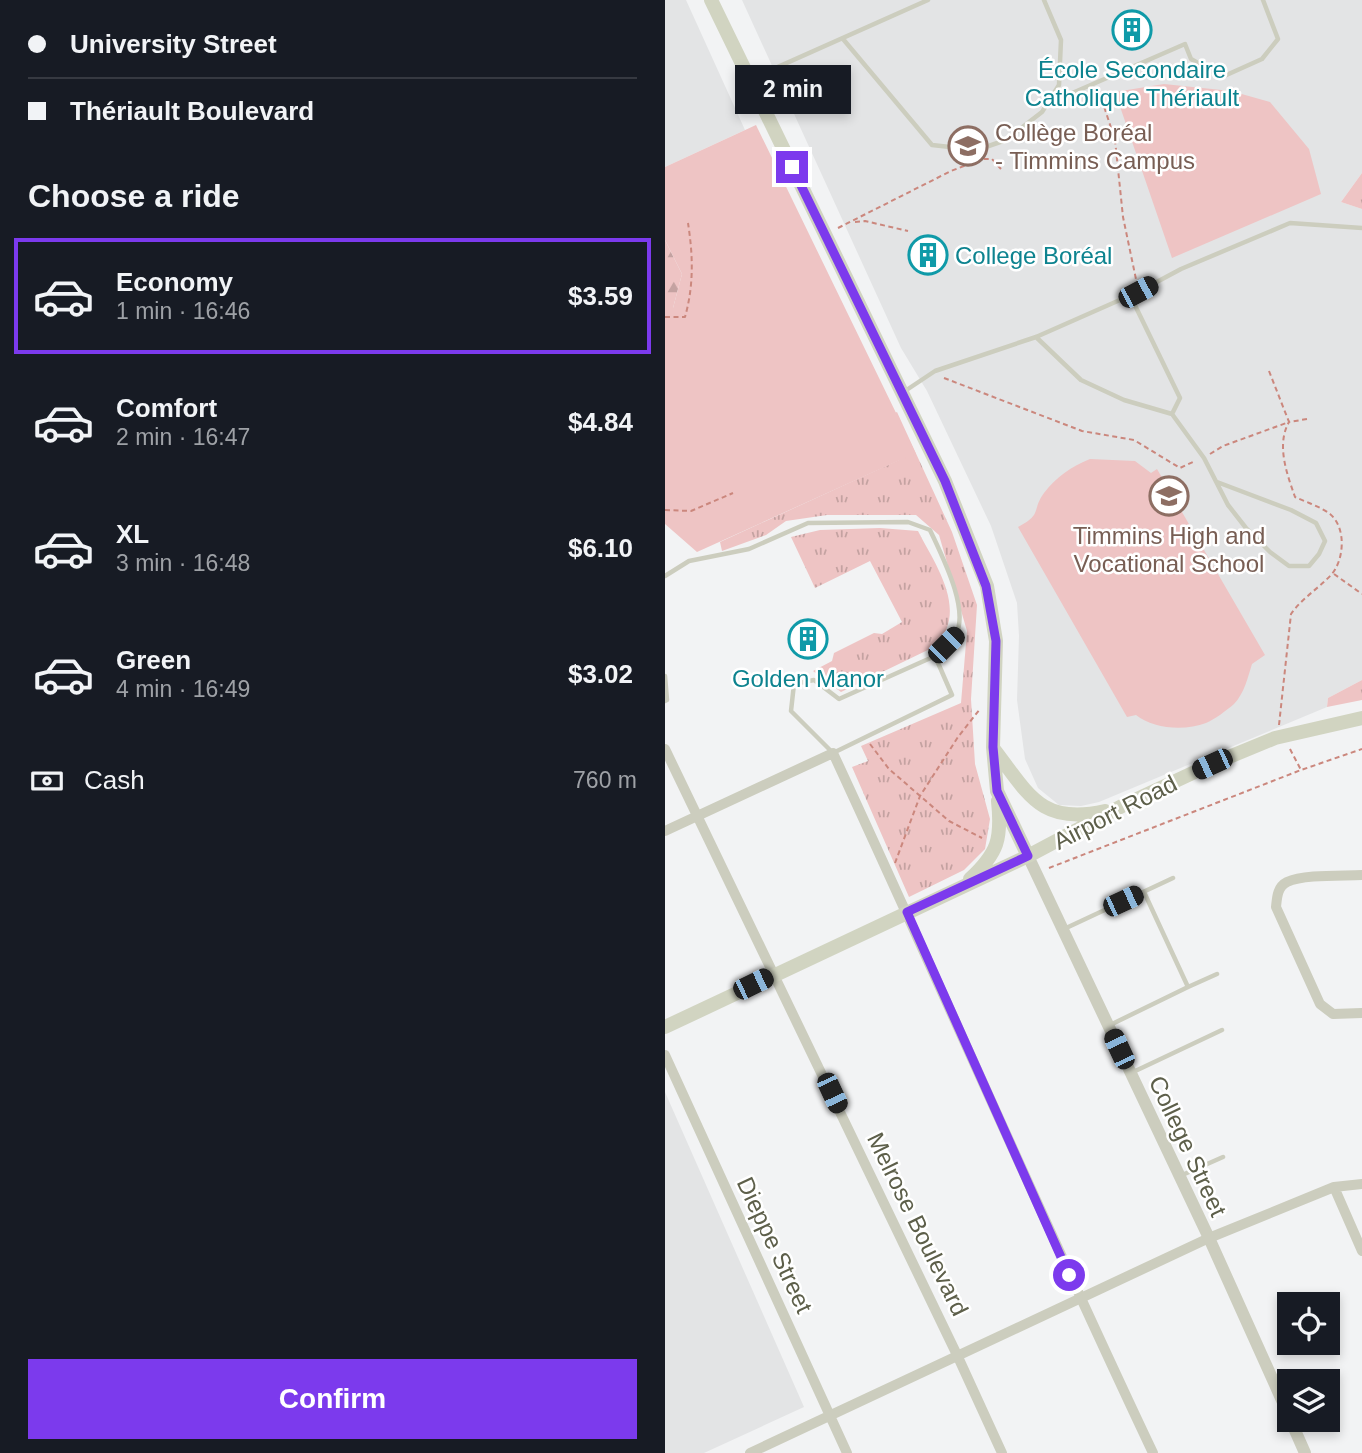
<!DOCTYPE html>
<meta charset="utf-8">
<style>
body{margin:0;font-family:Helvetica,sans-serif;background:#242831;color:#f1f3f6;height:100vh;display:flex;flex-direction:column;font-size:26px;white-space:nowrap}
*{box-sizing:border-box;margin:0}
p{font-size:23px;color:#9ea1a6}
.icon{flex:none;width:38px;height:38px;fill:none;stroke:currentColor;stroke-width:2;stroke-linecap:round;stroke-linejoin:round}
.map{position:relative;flex:1;overflow:hidden}
.sheet{display:flex;flex-direction:column;background:#171b24;width:665px}
.sheet>*{flex:none}
.guide{display:grid;align-content:center;height:154px;padding:0 28px;background:#171b24}
.fabs{position:absolute;left:612px;top:1292px;display:grid;gap:14px}
.fabs a{display:grid;place-items:center;width:63px;height:63px;border-radius:0px;background:#171b24;box-shadow:0 4px 10px #0003;font-size:35px}
.end{position:absolute;width:32px;height:32px;margin:-16px;border:9px solid #7c3aed;background:#fff;box-shadow:0 0 0 4px #fff}
.from{border-radius:50%}
.bubble{position:absolute;height:49px;border-radius:0px;background:#171b24;box-shadow:0 4px 10px #0003;font-size:23px;font-weight:800;line-height:49px;text-align:center}
.car{position:absolute;width:21px;height:42px;margin:-21px -10px;border-radius:9px;box-shadow:0 0 5px 2px #0007;background:linear-gradient(#222 24%,#8ab4d8 0 40%,#222 0 76%,#8ab4d8 0 86%,#222 0)}
.guide b{display:flex;align-items:center;gap:24px;height:66px;font-size:26px}
.guide b+b{border-top:2px solid #363941}
.guide i{width:18px;height:18px;background:#f1f3f6}
ul{padding:0;list-style:none}
li{display:flex;align-items:center;gap:21px;height:116px;margin:0 14px 10px;padding:0 14px;border:4px solid transparent;border-radius:0px}
li div{flex:1}
li b{display:block;font-size:26px}
li em{font-style:normal;font-weight:800}
li.active{border-color:#7c3aed}
li>.icon{width:63px;height:63px;stroke-width:1.5}
h2{padding:0 28px;font-size:32px;line-height:84px}
.pay{display:flex;align-items:center;gap:18px;height:77px;padding:0 28px;font-size:26px}
.pay p{margin-inline-start:auto}
.button{display:flex;gap:14px;margin-top:auto;padding:14px 28px}
.button a{flex:1;height:80px;border-radius:0px;background:#7c3aed;color:#fff;font-size:28px;font-weight:800;line-height:80px;text-align:center}
main{display:flex;flex:1;min-height:0}
.map>svg:first-child{display:block}
.education{fill:#e3e4e5}
.grass{fill:url(#grass-tufts)}
.forest{fill:url(#forest-firs)}
.pitch{fill:#eec4c4}
.lines{fill:none;stroke-linecap:round;stroke-linejoin:round}
.path{stroke:#cb877d;stroke-width:2;stroke-dasharray:5 3.5;stroke-linecap:butt}
.service{stroke:#cccdbe;stroke-width:4.5}
.minor{stroke:#cccdbe;stroke-width:10}
.tertiary{stroke:#cccdbe;stroke-width:12}
.secondary{stroke:#d1d4c1;stroke-width:14}
.route{stroke:#7c3aed;stroke-width:9}
.labels{text-anchor:middle;dominant-baseline:central;stroke-width:5;stroke-linejoin:round;paint-order:stroke}
.culture-label{font-size:24px;fill:#0d838f;stroke:#fff}
.education-label{font-size:24px;fill:#785e54;stroke:#fff;text-anchor:start}
.street-label{font-size:24px;fill:#5d5f4a;stroke:#fff}
</style>
<main>
<section class="sheet">
<div class="guide">
<b><i class="from"></i>University Street</b>
<b><i></i>Thériault Boulevard</b>
</div>
<h2>Choose a ride</h2>
<ul>
<li class="active"><svg class="icon" aria-label="car" viewBox="0 0 24 24"><path d="M5 17H2v-5l4-1 3-4h7l3 4 3 1v5h-3M9 17h6M6 11h13"/><circle cx="7" cy="17" r="2"/><circle cx="17" cy="17" r="2"/></svg><div><b>Economy</b><p>1 min · 16:46</p></div><em>$3.59</em></li>
<li><svg class="icon" aria-label="car" viewBox="0 0 24 24"><path d="M5 17H2v-5l4-1 3-4h7l3 4 3 1v5h-3M9 17h6M6 11h13"/><circle cx="7" cy="17" r="2"/><circle cx="17" cy="17" r="2"/></svg><div><b>Comfort</b><p>2 min · 16:47</p></div><em>$4.84</em></li>
<li><svg class="icon" aria-label="car" viewBox="0 0 24 24"><path d="M5 17H2v-5l4-1 3-4h7l3 4 3 1v5h-3M9 17h6M6 11h13"/><circle cx="7" cy="17" r="2"/><circle cx="17" cy="17" r="2"/></svg><div><b>XL</b><p>3 min · 16:48</p></div><em>$6.10</em></li>
<li><svg class="icon" aria-label="car" viewBox="0 0 24 24"><path d="M5 17H2v-5l4-1 3-4h7l3 4 3 1v5h-3M9 17h6M6 11h13"/><circle cx="7" cy="17" r="2"/><circle cx="17" cy="17" r="2"/></svg><div><b>Green</b><p>4 min · 16:49</p></div><em>$3.02</em></li>
</ul>
<div class="pay"><svg class="icon" aria-label="cash" viewBox="0 0 24 24"><path d="M3 7h18v10H3z"/><circle cx="12" cy="12" r="2"/></svg>Cash<p>760 m</p></div>
<div class="button"><a>Confirm</a></div>
</section>
<div class="map">
<svg width="697" height="1453" viewBox="0 0 697 1453">
<defs>
<pattern id="grass-tufts" width="24" height="20" patternUnits="userSpaceOnUse" patternTransform="scale(1.75)"><rect width="24" height="20" fill="#eec4c4"/><path d="M3 7l-1-3M5 7V3M7 7l1-3M15 17l-1-3M17 17v-4M19 17l1-3" fill="none" stroke="#c4a2a1"/></pattern>
<pattern id="forest-firs" width="22" height="20" patternUnits="userSpaceOnUse" patternTransform="scale(1.75)"><rect width="22" height="20" fill="#eec4c4"/><path d="M5 1l3.5 6h-7zM16 11l3.5 6h-7z" fill="#c4a2a1"/></pattern>
</defs>
<rect width="100%" height="100%" fill="#f2f3f4"/>
<!-- education -->
<path class="education" d="M0,0H21L80,130L0,167Z
M77,0H697V173L676,202L697,209V680L663,698L662,707L434,802L416,806L394,805L373,788L360,759L352,700L354,636L352,603L326,526L262,391L236,348Z
M0,1092L139,1407L39,1453H0Z"/>
<!-- grass -->
<path class="grass" d="M697,173V209L676,202Z
M232,412L287,532L312,605L306,699L310,764L325,819L320,849L299,870L244,897L187,767L203,761L196,746L296,703L302,631L274,535L251,515H162L121,521L101,535L57,551L55,542L234,460L218,419Z
M215,528L253,531C271,566 305,612 269,647L176,692L148,671L167,661L169,653L209,633L217,634L237,622L205,561L150,588L126,537L155,530Z
M697,680V700L662,707L663,698Z"/>
<!-- forest -->
<path class="forest" d="M0,240L17,274L8,308H0Z"/>
<!-- pitch -->
<path class="pitch" d="M499,84L566,91L605,102L644,149L656,194L507,258L450,92Z
M91,125L251,454L235,460L32,552L0,524V308H8L17,274L0,240V167Z
M425,459L470,461L486,473L492,469L600,655L587,664C583,677 579,694 569,704C562,710 549,720 541,723C520,731 488,729 471,715L462,717L353,527C378,514 366,511 379,493C392,476 406,467 425,459Z"/>
<g class="lines">
<!-- path -->
<path class="path" d="M434,91L450,140L458,217L472,284
M190,222L200,221L243,231
M173,228L286,171L317,159H327L336,169
M0,317H20C29,285 28,255 23,223
M604,371L624,422L642,419
M279,378L417,431L469,440L515,468L530,461
M545,454L558,446L624,422
M0,510L26,511L68,493
M669,574L697,594
M614,725L626,614C637,598 653,589 666,575C679,561 682,528 665,514C656,507 641,502 630,497C622,474 611,445 624,422
M205,744L224,769L284,821L317,838
M625,749L636,770
M230,863L255,796L293,737L315,709
M384,868L636,770L697,749"/>
<!-- service -->
<path class="service" d="M178,39L267,145L312,150L341,140L377,112L394,85L396,40L379,0
M88,78L263,0
M382,104L520,44L526,59L557,77L597,59L613,39L598,0
M465,295L515,398L507,414
M371,337L416,380L459,400L507,414L539,458L563,505L581,528L605,552L624,566H644L654,554L660,541L651,523L626,510L552,482
M240,391L270,371L371,337L473,292L516,269L625,223L697,228
M0,576L24,561L84,549L143,523L243,522L265,530C276,554 306,611 290,636C285,643 276,650 270,656
M270,656L287,695L168,753L126,711L129,684L149,680L174,699Z
M0,676L2,700L0,701
M399,929L508,878
M523,987L552,974
M445,1025L523,987L479,892
M466,1073L557,1030
M515,1176L558,1157"/>
<!-- minor -->
<path class="minor" d="M0,749L293,1357L337,1453
M0,831L168,753C276,986 378,1221 488,1453
M697,875C677,876 639,874 622,882C612,887 612,898 611,907L655,1004L668,1014L697,1013
M0,1055L182,1453
M669,1187L697,1251
M85,1453L544,1238L669,1187L697,1184"/>
<!-- tertiary -->
<path class="tertiary" d="M363,856L544,1238L625,1418
M625,1419L640,1453"/>
<!-- secondary -->
<path class="secondary" d="M46,0L280,481L322,586L331,641L328,747L332,791L363,856
M328,748C363,793 375,826 440,811
M305,879C333,853 337,839 333,801
M0,1027L363,856L457,806L547,764L610,738L697,718"/>
</g>
<g class="lines">
<!-- route -->
<path class="route" d="M127,167L280,481L321,586L331,641L328,747L332,791L363,856L242,912L404,1275"/>
</g>
<!-- icons -->
<defs>
<g id="building-ring" transform="scale(2.0125)"><circle r="9.5" fill="#fff" stroke="#0f9aa8" stroke-width="1.5"/><path d="M-4-6H4V6H1V3H-1V6H-4ZM-2.5-4.3h1.7v1.8h-1.7ZM.8-4.3h1.7v1.8H.8ZM-2.5-1h1.7V.8h-1.7ZM.8-1h1.7V.8H.8Z" fill="#0f9aa8"/></g>
<g id="university-ring" transform="scale(2.0125)"><circle r="9.5" fill="#fff" stroke="#8d6e63" stroke-width="1.5"/><path d="M0-5L7-2L0 1L-7-2ZM-4 1L0 2.5L4 1V4Q0 6-4 4Z" fill="#8d6e63"/></g>
<g id="school-ring" transform="scale(2.0125)"><circle r="9.5" fill="#fff" stroke="#8d6e63" stroke-width="1.5"/><path d="M0-5L7-2L0 1L-7-2ZM-4 1L0 2.5L4 1V4Q0 6-4 4Z" fill="#8d6e63"/></g>
</defs>
<g fill-rule="evenodd">
<use href="#building-ring" x="467" y="30"/>
<use href="#university-ring" x="303" y="146"/>
<use href="#building-ring" x="263" y="255"/>
<use href="#school-ring" x="504" y="496"/>
<use href="#building-ring" x="143" y="639"/>
</g>
<g class="labels">
<!-- culture labels -->
<g class="culture-label">
<text x="467" y="69">École Secondaire<tspan x="467" dy="28">Catholique Thériault</tspan></text>
<text x="290" y="255" text-anchor="start">College Boréal</text>
<text x="143" y="678">Golden Manor</text>
</g>
<!-- education labels -->
<g class="education-label">
<text x="330" y="132">Collège Boréal<tspan x="330" dy="28">- Timmins Campus</tspan></text>
<text x="504" y="535" text-anchor="middle">Timmins High and<tspan x="504" dy="28">Vocational School</tspan></text>
</g>
<!-- street labels -->
<g class="street-label">
<text transform="translate(450 812) rotate(-27)">Airport Road</text>
<text transform="translate(523 1146) rotate(65)">College Street</text>
<text transform="translate(253 1224) rotate(64)">Melrose Boulevard</text>
<text transform="translate(110 1245) rotate(65)">Dieppe Street</text>
</g>
</g>
</svg>
<div class="fabs">
<a><svg class="icon" aria-label="locate" viewBox="0 0 24 24"><circle cx="12" cy="12" r="6"/><path d="M12 2v4M12 18v4M2 12h4M18 12h4"/></svg></a>
<a><svg class="icon" aria-label="layers" viewBox="0 0 24 24"><path d="M12 4l9 5-9 5-9-5zM3 14l9 5 9-5"/></svg></a>
</div>
<i class="end from" style="left:404px;top:1275px"></i>
<i class="end" style="left:127px;top:167px"></i>
<div class="bubble" style="left:70px;top:65px;width:116px">2 min</div>
<i class="car" style="left:473px;top:292px;rotate:62deg"></i>
<i class="car" style="left:281px;top:645px;rotate:45deg"></i>
<i class="car" style="left:547px;top:764px;rotate:245deg"></i>
<i class="car" style="left:458px;top:901px;rotate:65deg"></i>
<i class="car" style="left:88px;top:984px;rotate:64deg"></i>
<i class="car" style="left:454px;top:1049px;rotate:335deg"></i>
<i class="car" style="left:167px;top:1093px;rotate:155deg"></i>
</div>
</main>
